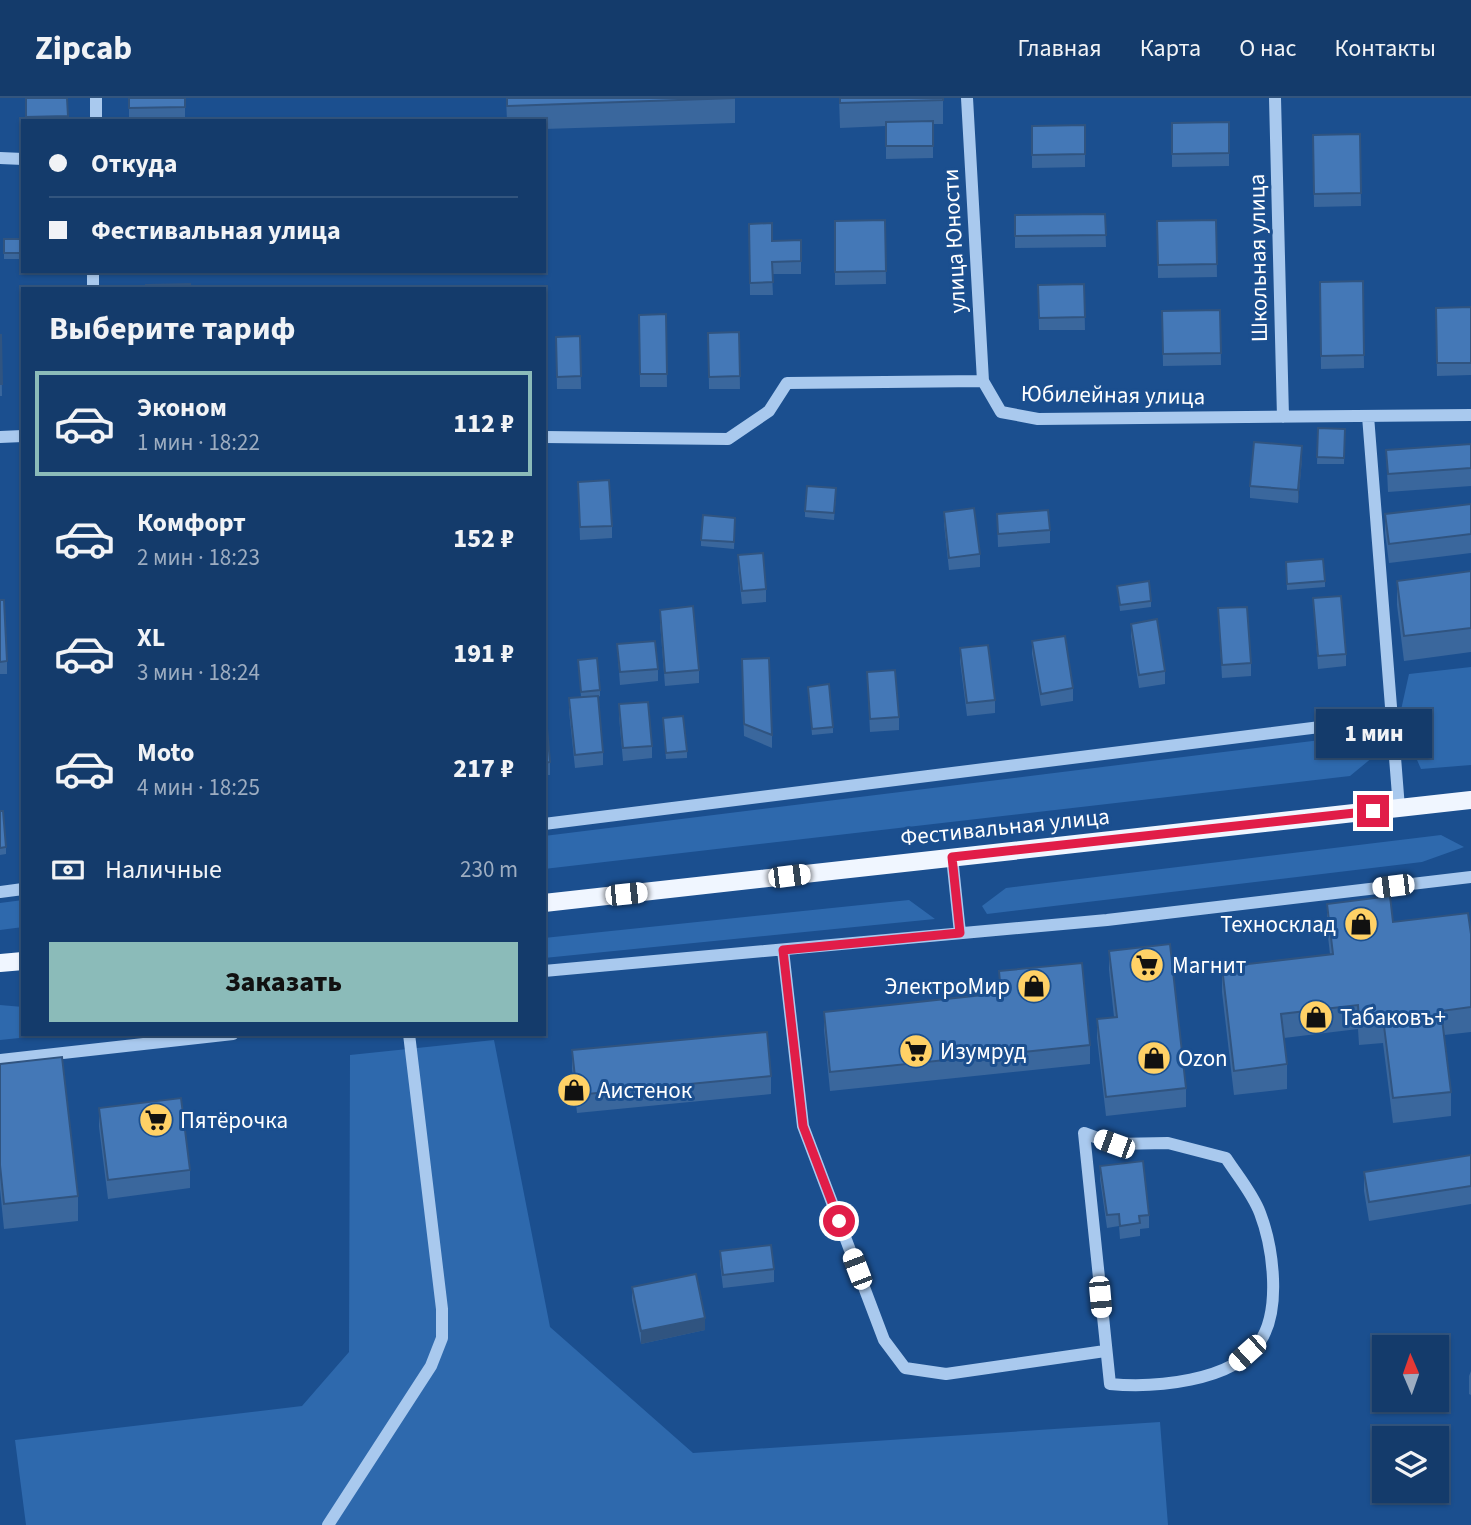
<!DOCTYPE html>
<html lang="ru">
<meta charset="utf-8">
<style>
body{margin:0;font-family:"Source Sans 3",sans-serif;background:#214673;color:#f1f3f6;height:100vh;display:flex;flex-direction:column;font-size:26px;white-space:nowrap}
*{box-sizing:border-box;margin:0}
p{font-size:23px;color:#9dadc1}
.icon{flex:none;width:38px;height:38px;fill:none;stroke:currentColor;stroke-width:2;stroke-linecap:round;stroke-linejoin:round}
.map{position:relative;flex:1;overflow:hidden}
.drawer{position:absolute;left:21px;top:189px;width:525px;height:749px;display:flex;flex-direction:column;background:#143b6b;border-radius:0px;box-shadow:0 2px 5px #0004,0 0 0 2px #33557e}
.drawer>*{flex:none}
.banner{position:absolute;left:21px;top:21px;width:525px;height:154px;border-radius:0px;box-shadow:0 2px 5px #0004,0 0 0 2px #33557e;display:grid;align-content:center;height:154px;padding:0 28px;background:#143b6b}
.needle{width:46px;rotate:358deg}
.tools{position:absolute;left:1372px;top:1237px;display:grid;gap:14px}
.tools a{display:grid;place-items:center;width:77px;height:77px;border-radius:0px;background:#143b6b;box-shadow:0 2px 5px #0004,0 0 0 2px #33557e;font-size:35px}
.end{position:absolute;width:32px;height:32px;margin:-16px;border:9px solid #e11d48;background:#fff;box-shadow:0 0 0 4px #fff}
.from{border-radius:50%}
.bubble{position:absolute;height:49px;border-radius:0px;background:#143b6b;box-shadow:0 2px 5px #0004,0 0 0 2px #33557e;font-size:23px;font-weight:800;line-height:49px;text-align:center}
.car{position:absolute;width:21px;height:42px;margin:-21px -10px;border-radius:9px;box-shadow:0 0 5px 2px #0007;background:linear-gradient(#fff 24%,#345 0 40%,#fff 0 76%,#345 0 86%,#fff 0)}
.banner b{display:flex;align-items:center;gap:24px;height:66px;font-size:26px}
.banner b+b{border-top:2px solid #33557e}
.banner i{width:18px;height:18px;background:#f1f3f6}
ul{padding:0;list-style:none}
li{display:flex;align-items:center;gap:21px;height:105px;margin:0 14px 10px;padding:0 14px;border:4px solid transparent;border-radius:0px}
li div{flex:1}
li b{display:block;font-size:26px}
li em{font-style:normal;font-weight:800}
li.current{border-color:#8bbbb9}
li>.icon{width:63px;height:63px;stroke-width:1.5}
h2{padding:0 28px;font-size:32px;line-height:84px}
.pay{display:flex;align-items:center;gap:18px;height:77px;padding:0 28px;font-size:26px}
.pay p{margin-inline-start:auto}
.primary-button{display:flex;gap:14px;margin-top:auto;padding:14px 28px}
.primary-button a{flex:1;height:80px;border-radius:0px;background:#8bbbb9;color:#111;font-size:28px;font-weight:800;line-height:80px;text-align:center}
header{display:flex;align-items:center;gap:42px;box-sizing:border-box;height:98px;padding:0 35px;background:#143b6b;border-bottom:2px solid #33557e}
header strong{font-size:33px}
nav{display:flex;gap:38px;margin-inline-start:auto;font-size:24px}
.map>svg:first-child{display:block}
.green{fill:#2e69ad}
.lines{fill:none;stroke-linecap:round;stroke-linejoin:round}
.minor{stroke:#a9c9ee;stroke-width:12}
.major{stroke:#f0f6ff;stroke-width:18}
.wall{fill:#3a679d}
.shaded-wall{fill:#305480}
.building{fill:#4478b7;stroke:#305480;stroke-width:2}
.route{stroke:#e11d48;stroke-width:9}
.labels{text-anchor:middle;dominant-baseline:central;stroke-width:6;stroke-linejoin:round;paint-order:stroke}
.street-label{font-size:23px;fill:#fff;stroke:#1b4f8f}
.poi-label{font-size:23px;fill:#fff;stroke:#1b4f8f;text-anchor:start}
</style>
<header>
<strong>Zipcab</strong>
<nav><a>Главная</a><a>Карта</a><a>О нас</a><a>Контакты</a></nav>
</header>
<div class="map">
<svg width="1471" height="1427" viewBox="0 0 1471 1427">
<rect width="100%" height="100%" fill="#1b4f8f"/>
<!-- green -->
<path class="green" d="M1471,569V667L1421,671L1399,621L1409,576Z
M1369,636L1373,659L1350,678L544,771V738Z
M1441,737L1464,749L1422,764L987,816L982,808L1006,790Z
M23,802V829L0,832V805Z
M909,802L935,821L544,860V840Z
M0,907L23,909V936L29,939L0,942Z
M494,942L550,1229L693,1355L1160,1324L1168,1427H26L15,1342L302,1308L349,1254L350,957Z"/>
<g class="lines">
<!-- minor -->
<path class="minor" d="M967,0L983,283L1001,314L1038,321L1471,317
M1275,0L1283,319
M96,23V0
M0,60L23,61
M93,191V173
M1368,318L1399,710
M0,339L23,338
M544,339L728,341L769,313L787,285L983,283
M544,726L1392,620
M952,759L960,835
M0,794L23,791
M783,852L803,1028L884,1242L905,1270L946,1276L1105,1253
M544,873L1107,822L1471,779
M0,962L233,936
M1084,1035L1114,1046L1168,1045L1226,1060C1237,1077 1253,1096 1260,1115C1273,1149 1282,1213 1259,1245C1232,1284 1153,1290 1110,1286Z
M328,1427L431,1268L442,1240V1211L409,936"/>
<!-- major -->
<path class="major" d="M544,805L1471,702
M0,865L23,863"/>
</g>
<!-- wall -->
<path class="wall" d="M26,0H67L68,23H26Z
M129,0H185V22L129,23Z
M506,0H735V25L544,31V23H507Z
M839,0H943V26H933V60L886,61V28L840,30Z
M1229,24V68L1172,69V25Z
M1085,27V69L1032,70V28Z
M1360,36L1361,108L1314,109L1313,37Z
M1105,116L1106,149L1015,150V117Z
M885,122L886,186L835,187V123Z
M1216,122L1217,179L1158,180L1157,123Z
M749,126L772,143L801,142V176H772L773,197H750Z
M4,141H23V161H4Z
M1363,183L1364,270L1321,271L1320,184Z
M1084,186L1085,232H1039L1038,187Z
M1471,209V277L1437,278L1436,210Z
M1220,212L1221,267L1163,268L1162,213Z
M666,216L667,289H640L639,217Z
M739,234L740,291H709L708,235Z
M0,237H1L2,298H0Z
M580,238L581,291H557L556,239Z
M1318,330L1345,331L1344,366H1317Z
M1471,346V388L1388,394L1386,352Z
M1302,361L1298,405L1250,400V388Z
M578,384L612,428V440L580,442Z
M836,397L834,422L805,419V413Z
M1471,406V455L1389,465L1385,435V416Z
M944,414L980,456V469L949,472L944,426Z
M997,416L1050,432V445L998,449Z
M735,426L734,451L701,448V442Z
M738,457L766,491V504L742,506L738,470Z
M1286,464L1325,483V489L1287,492Z
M1471,473V554L1404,563L1397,507V483Z
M1117,488L1151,503V509L1120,513Z
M1313,500L1346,556V568L1318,571Z
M0,502L7,563V576H0Z
M1218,510L1251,565V578L1222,580Z
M660,512L699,572V585L665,588L660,524Z
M1131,526L1165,573V586L1139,590L1131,538Z
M1032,543L1073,590V603L1041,608L1032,556Z
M617,546L658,571V583L620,587Z
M960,550L995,602V615L967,618L960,563Z
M578,562L600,592V598L598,599L603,654V667L575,670L569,613V600L581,599Z
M742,574L772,637V650L744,638Z
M867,574L899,619V632L870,634Z
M808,589L833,629V635L812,637Z
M619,606L652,648V660L623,663L619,619Z
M544,620L550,664V677H544Z
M663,620L687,653V660L666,661Z
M0,713L6,749V756L0,757Z
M1327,806L1393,824L1471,836V934L1444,937L1451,994V1018L1393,1025L1383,945L1359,947L1358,931L1284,940L1287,966V991L1234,997L1222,894V869L1330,856L1327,830Z
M1109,853L1186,990V1009L1106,1018L1097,940V921L1114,919L1109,872Z
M999,873L1090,947V966L830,993L824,932V914L1000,895Z
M572,952L771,978V996L577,1015L572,971Z
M0,966L78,1098V1123L4,1131L0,1091Z
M99,1010L190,1072V1090L108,1101L99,1029Z
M1471,1057V1106L1369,1123L1364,1093V1074Z
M1100,1068L1149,1117V1130L1140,1131V1138L1120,1141L1119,1128L1107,1130L1100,1081Z
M720,1153L774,1171V1184L723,1190L720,1165Z
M632,1189L705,1232L641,1246L632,1202Z
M1471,1273V1297L1469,1296V1278Z"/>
<!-- shaded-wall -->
<path class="shaded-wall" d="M1302,348V361L1298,405V392Z
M705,1220V1232L641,1246V1233Z"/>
<!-- building -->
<path class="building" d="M26,0H67L68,18L26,19Z
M129,0H185V9L129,10Z
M507,0H735L507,8Z
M840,0H943V2L840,5Z
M933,23V48H886V24Z
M1229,24V55L1172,56V25Z
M1085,27V56L1032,57V28Z
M1360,36L1361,95L1314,96L1313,37Z
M1105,116L1106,137L1015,138V117Z
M885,122L886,173L835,174V123Z
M1216,122L1217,166L1158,167L1157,123Z
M772,125V143L801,142V163L772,164L773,184L750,185L749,126Z
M4,141H23V155H4Z
M1363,183L1364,257L1321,258L1320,184Z
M190,186V191H146V187Z
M1084,186L1085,219L1039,220L1038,187Z
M1471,209V265H1437L1436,210Z
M1220,212L1221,255L1163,256L1162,213Z
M666,216L667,276H640L639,217Z
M739,234L740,278L709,279L708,235Z
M0,237H1L2,286H0Z
M580,238L581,278L557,279L556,239Z
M1318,330L1345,331L1344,360L1317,359Z
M1254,344L1302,348L1298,392L1250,388Z
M1471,346V370L1388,376L1386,352Z
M609,382L612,428L580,429L578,384Z
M807,388L836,390L834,415L805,413Z
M1471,406V436L1389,446L1385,416Z
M974,410L980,456L949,460L944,414Z
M1048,412L1050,432L998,436L997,416Z
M703,417L735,420L734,444L701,442Z
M763,455L766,491L742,493L738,457Z
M1323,461L1325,483L1287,486L1286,464Z
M1471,473V530L1404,538L1397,483Z
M1149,483L1151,503L1120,507L1117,488Z
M1341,498L1346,556L1318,558L1313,500Z
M0,502H4L7,563L0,564Z
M693,508L699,572L665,575L660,512Z
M1247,509L1251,565L1222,567L1218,510Z
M1157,521L1165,573L1139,577L1131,526Z
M1065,538L1073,590L1041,596L1032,543Z
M655,543L658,571L620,574L617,546Z
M988,547L995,602L967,605L960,550Z
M597,560L600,592L581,594L578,562Z
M769,560L772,637L744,626L742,561Z
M895,572L899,619L870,621L867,574Z
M829,586L833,629L812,631L808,589Z
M598,598L603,654L575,657L569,600Z
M648,604L652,648L623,650L619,606Z
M683,618L687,653L666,655L663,620Z
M546,619L550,664L544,665V620Z
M0,713H3L6,749L0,750Z
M1390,798L1393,824L1468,815L1471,836V909L1441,913L1451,994L1393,1000L1383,920L1359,923L1358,907L1281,916L1287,966L1234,973L1222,869L1333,856L1327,806Z
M1170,846L1186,990L1106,999L1097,921L1117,919L1109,853Z
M1082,865L1090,947L830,974L824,914L1001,895L999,873Z
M767,934L771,978L577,997L572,952Z
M62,959L78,1098L4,1106L0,1067V966Z
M181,1000L190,1072L108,1082L99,1010Z
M1471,1057V1088L1369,1104L1364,1074Z
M1143,1063L1149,1117L1139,1118L1140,1125L1120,1128L1119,1116L1107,1117L1100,1068Z
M771,1147L774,1171L723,1177L720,1153Z
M696,1176L705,1220L641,1233L632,1189Z"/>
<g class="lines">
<!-- route -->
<path class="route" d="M839,1123L803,1028L783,852L960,835L952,759L1373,713"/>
</g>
<!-- icons -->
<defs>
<g id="shop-disc" transform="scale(1.75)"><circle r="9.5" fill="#ffd166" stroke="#1b4f8f"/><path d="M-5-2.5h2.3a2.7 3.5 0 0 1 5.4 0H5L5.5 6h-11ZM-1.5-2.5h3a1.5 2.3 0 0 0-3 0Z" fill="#111"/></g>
<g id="supermarket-disc" transform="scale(1.75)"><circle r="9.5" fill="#ffd166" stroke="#1b4f8f"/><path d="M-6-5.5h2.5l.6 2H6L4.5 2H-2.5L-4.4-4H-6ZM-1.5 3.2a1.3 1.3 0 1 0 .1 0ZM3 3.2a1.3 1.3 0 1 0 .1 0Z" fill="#111"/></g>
</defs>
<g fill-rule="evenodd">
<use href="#shop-disc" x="1361" y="826"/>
<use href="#supermarket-disc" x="1147" y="867"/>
<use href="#shop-disc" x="1034" y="888"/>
<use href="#shop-disc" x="1316" y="919"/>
<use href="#supermarket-disc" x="916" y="953"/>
<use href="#shop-disc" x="1154" y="960"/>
<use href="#shop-disc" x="574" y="992"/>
<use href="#supermarket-disc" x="156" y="1022"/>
</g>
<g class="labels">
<!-- street labels -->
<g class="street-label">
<text transform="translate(954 143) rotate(-93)">улица Юности</text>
<text transform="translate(1258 160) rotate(-91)">Школьная улица</text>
<text transform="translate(1113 297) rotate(1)">Юбилейная улица</text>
<text transform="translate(1005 729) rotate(-6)">Фестивальная улица</text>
</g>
<!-- poi labels -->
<g class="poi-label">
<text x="1336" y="826" text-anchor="end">Техносклад</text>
<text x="1172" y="867">Магнит</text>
<text x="1010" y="888" text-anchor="end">ЭлектроМир</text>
<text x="1340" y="919">Табаковъ+</text>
<text x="940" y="953">Изумруд</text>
<text x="1178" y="960">Ozon</text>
<text x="598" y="992">Аистенок</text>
<text x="180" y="1022">Пятёрочка</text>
</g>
</g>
</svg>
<div class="tools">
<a><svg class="needle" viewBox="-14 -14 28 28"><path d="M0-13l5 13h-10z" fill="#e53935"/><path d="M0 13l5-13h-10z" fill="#9dadc1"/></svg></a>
<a><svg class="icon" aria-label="layers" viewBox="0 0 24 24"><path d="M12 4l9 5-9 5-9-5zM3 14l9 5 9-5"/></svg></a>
</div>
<i class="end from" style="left:839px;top:1123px"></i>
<i class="end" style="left:1373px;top:713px"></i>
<div class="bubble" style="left:1316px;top:611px;width:116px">1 мин</div>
<i class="car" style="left:789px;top:778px;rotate:83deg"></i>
<i class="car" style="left:1393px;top:788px;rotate:263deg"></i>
<i class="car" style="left:626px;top:796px;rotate:84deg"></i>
<i class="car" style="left:1114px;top:1046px;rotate:290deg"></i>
<i class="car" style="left:857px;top:1171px;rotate:339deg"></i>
<i class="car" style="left:1100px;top:1199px;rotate:175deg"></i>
<i class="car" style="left:1247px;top:1255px;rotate:228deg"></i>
<div class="banner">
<b><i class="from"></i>Откуда</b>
<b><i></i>Фестивальная улица</b>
</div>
<section class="drawer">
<h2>Выберите тариф</h2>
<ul>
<li class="current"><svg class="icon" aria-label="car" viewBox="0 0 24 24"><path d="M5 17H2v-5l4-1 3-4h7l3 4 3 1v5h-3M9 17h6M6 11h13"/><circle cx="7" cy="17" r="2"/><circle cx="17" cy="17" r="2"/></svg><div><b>Эконом</b><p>1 мин · 18:22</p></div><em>112 ₽</em></li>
<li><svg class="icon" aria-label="car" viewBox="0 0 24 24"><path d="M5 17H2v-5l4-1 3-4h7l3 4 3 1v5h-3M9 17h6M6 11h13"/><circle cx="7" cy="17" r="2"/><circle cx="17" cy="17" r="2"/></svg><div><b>Комфорт</b><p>2 мин · 18:23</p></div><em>152 ₽</em></li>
<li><svg class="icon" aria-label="car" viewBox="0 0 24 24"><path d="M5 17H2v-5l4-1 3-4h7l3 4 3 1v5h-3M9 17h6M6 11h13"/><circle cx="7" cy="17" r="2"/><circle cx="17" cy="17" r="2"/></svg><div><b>XL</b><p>3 мин · 18:24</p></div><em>191 ₽</em></li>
<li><svg class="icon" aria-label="car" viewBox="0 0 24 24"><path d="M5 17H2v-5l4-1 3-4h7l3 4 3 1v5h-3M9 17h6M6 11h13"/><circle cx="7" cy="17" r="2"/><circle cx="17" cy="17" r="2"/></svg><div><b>Moto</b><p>4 мин · 18:25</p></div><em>217 ₽</em></li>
</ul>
<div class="pay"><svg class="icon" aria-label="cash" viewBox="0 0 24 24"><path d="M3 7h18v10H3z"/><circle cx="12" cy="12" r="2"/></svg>Наличные<p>230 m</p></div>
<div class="primary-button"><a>Заказать</a></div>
</section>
</div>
